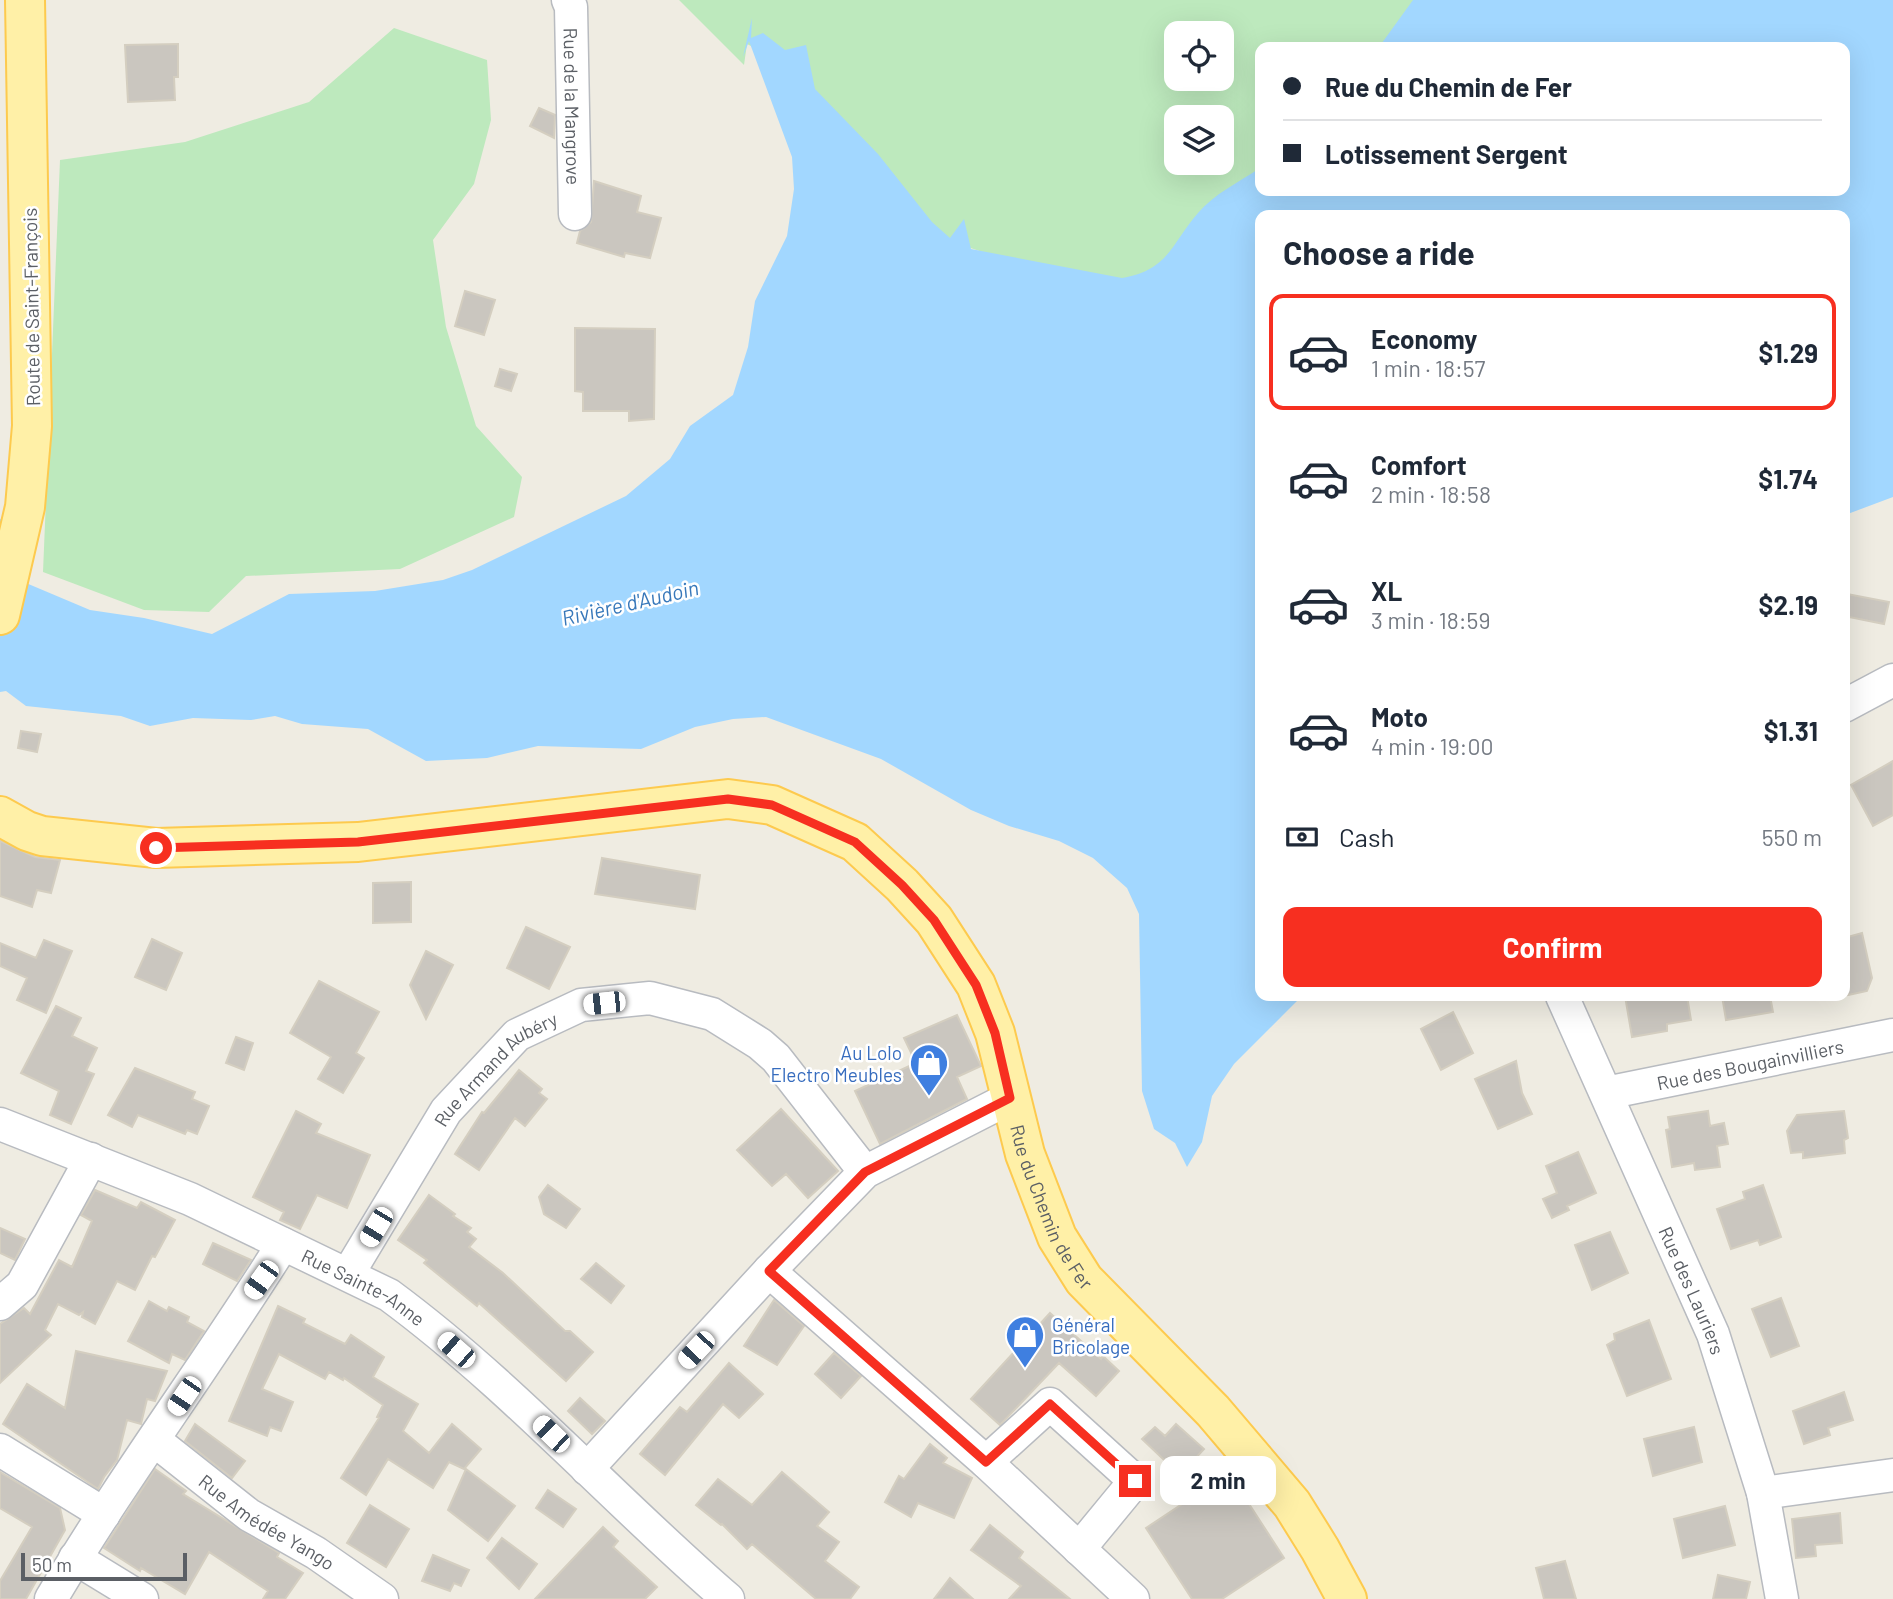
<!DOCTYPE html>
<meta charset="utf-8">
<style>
body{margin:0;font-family:Barlow,sans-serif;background:#f6f6f7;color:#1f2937;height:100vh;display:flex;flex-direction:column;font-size:26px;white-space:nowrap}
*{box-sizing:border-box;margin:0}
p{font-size:23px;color:#747a83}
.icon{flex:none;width:38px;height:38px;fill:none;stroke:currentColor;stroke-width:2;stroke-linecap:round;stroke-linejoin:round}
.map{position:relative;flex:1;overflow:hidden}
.panel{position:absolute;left:1255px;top:210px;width:595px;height:791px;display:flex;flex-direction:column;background:#fff;border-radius:14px;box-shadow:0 7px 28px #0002}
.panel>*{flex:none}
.hud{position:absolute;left:1255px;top:42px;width:595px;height:154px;border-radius:14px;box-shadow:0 7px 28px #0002;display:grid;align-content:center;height:154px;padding:0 28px;background:#fff}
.buttons{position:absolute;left:1164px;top:21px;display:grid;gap:14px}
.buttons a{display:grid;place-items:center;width:70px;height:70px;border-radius:14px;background:#fff;box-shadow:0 7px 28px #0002;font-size:35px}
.scale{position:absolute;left:21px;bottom:18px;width:166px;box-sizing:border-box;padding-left:7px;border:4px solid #5b5f65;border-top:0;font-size:19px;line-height:24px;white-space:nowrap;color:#5b5f65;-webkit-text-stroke:5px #fff;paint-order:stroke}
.end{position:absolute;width:32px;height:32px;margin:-16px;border:9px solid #f72f20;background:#fff;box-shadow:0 0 0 4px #fff}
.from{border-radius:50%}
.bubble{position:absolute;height:49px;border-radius:14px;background:#fff;box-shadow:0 7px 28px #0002;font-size:23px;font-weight:700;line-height:49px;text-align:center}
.car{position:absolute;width:21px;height:42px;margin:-21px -10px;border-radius:9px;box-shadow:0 0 5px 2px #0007;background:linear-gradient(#fff 24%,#345 0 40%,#fff 0 76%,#345 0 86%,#fff 0)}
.hud b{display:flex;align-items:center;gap:24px;height:66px;font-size:26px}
.hud b+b{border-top:2px solid #e0e1e3}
.hud i{width:18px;height:18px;background:#1f2937}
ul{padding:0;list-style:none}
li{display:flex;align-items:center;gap:21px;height:116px;margin:0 14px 10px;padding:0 14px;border:4px solid transparent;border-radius:14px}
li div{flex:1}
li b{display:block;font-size:26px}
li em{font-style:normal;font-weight:700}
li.on{border-color:#f72f20}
li>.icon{width:63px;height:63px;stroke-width:1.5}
h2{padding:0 28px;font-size:32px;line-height:84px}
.pay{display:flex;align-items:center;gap:18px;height:77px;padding:0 28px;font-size:26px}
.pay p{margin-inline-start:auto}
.action{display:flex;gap:14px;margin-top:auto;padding:14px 28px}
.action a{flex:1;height:80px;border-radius:14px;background:#f72f20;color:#fff;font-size:28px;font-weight:700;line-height:80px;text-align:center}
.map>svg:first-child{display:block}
.green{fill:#bde9bd;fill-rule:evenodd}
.water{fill:#a2d7ff}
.building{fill:#cac6bf;stroke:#d4cec0;stroke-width:2}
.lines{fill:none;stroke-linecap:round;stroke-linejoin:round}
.minor-casing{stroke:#b8bbc0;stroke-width:35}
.major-casing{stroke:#fdca4e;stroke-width:42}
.minor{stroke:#fff;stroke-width:32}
.major{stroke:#fff0a7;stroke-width:38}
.route{stroke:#f72f20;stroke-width:9}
.labels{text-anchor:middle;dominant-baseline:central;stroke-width:5;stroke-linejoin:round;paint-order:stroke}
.street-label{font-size:19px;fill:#5b5f65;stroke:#fff}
.shop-label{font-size:19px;fill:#366cbe;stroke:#fff;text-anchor:end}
.water-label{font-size:21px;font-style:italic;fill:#3778ba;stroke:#fff}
</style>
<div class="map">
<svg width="1893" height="1599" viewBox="0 0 1893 1599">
<rect width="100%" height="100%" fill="#efece2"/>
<!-- green -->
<path class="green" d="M679,0H1435L1392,47H1260V180L1152,288L1076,284L959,244L903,213L801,71L747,44L744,65ZM1176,33H1222V79H1176ZM1176,117H1222V163H1176Z
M394,28L487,60L491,120L474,184L433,240L446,327L476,426L522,477L514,517L400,569L246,576L209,612L144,610L43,572L60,160L185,142L309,102Z"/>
<!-- water -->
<path class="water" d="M1413,0H1893V497L1845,515L1844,215H1260V996H1302L1234,1064L1212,1096L1202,1142L1187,1167L1175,1143L1154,1129L1142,1091L1139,914L1127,888L1093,858L1059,841L1009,826L971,810L881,759L766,717L733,719L695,727L641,749L538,746L487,758L426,761L368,729L302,724L275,716L251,720L193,718L150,726L121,716L26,706L6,691L0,692V519L7,522L26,583L90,610L144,618L212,634L289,594L375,591L443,580L472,570L626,496L670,459L690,426L733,395L748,347L755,301L787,236L794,189L792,157L749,41L743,57L752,18L751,38L763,33L785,50L806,45L815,89L878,154L932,222L950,238L964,219L971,249L1122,278C1169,270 1171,244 1198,213C1214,194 1239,182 1260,168V191H1844V47H1379Z"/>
<!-- building -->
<path class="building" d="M178,44V77H174L175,100L128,102L125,45Z
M539,108L555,115L554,138L530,126Z
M594,181L641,196L637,212L661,218L650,258L625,253L624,257L577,243L580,231L591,222Z
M465,291L495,300L484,335L455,326Z
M575,328L655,329L654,419L629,421V411H583V392L575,391Z
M500,369L517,374L511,391L495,386Z
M1847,594L1889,602L1884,624L1844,616Z
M21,731L41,734L37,752L18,748Z
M1893,761V815L1873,826L1851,785Z
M0,841L35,857L60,860L51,893L37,890L32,907L0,896Z
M602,858L700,875L695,909L595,894Z
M411,882V922L373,923V883Z
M526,927L570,947L549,989L507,968Z
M1862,933L1872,978L1867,991L1848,995L1844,984V938Z
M152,939L182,953L166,990L135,977Z
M44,940L72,951L46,1013L17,1000L27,978L0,966V943L36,958Z
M426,951L453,965L426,1019L410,985Z
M319,981L379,1012L356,1053L364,1058L343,1093L318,1079L331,1057L290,1033Z
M1625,996H1687L1691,1020L1667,1024V1031L1632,1037Z
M1722,996H1770L1773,1012L1726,1020Z
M56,1006L81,1018L72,1036L97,1048L86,1071L94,1074L71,1124L50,1115L59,1091L21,1073Z
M1453,1012L1473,1053L1441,1070L1421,1029Z
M957,1015L981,1066L957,1077L967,1099L880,1144L855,1091L916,1063L904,1038Z
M236,1037L253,1043L244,1070L226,1063Z
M1516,1061L1522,1093L1532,1114L1498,1129L1475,1079Z
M135,1068L195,1092L192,1099L209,1106L197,1134L187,1130L185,1134L138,1115L132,1127L108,1115Z
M519,1070L542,1089L539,1093L547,1099L525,1126L515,1118L479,1170L455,1154L482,1112L484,1113Z
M781,1109L838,1171L808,1198L786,1174L772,1186L737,1150Z
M296,1111L321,1124L316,1133L370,1155L347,1208L317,1195L300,1229L280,1220L284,1212L253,1197Z
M1708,1111L1710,1126L1724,1123L1728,1144L1717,1146L1720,1167L1695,1170L1694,1163L1672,1167L1666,1130L1670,1129L1668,1117Z
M1844,1111L1848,1138L1844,1140L1845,1153L1803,1158V1152L1791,1153L1787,1131L1797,1115Z
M1578,1152L1596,1193L1567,1206L1569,1210L1552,1218L1543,1199L1557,1193L1546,1166Z
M548,1185L580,1209L566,1228L544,1214L539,1197Z
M1763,1185L1781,1237L1760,1245L1758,1240L1731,1249L1717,1209L1745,1199L1743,1192Z
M95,1190L137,1208L141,1202L175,1220L155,1257L152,1256L135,1290L117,1281L95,1324L82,1317L83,1312L79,1315L58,1304L45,1330L51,1335L0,1383V1324L24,1308L30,1314L59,1260L72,1267L92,1221L81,1215Z
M429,1195L455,1214L453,1216L471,1228L467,1232L476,1239L469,1247L503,1273L565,1331H570L593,1352L566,1381L479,1303L477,1306L424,1263L427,1260L398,1240Z
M0,1228L25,1239L15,1260L0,1253Z
M1610,1232L1628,1273L1592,1290L1575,1245Z
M213,1243L251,1260L237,1281L203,1264Z
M596,1263L624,1286L611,1303L581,1279Z
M1781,1298L1799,1346L1771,1357L1752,1309Z
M774,1300L804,1326L777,1365L744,1346Z
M149,1301L167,1311L169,1307L189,1317L187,1322L204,1331L185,1360L172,1354L169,1363L128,1341Z
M278,1306L305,1319L303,1323L345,1344L351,1335L384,1357L373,1377L418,1404L403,1431L429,1453L452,1424L481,1449L464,1469L449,1462L433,1488L388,1459L366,1495L341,1478L379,1418L377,1417L383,1405L344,1378L343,1380L329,1372L325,1379L279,1354L262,1389L293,1402L281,1431L270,1427L267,1436L229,1421Z
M1050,1313L1101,1359L1103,1356L1119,1371L1096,1396L1059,1363L1000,1425L971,1399Z
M1649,1320L1671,1379L1627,1396L1607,1345L1615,1340L1614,1334Z
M76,1351L167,1371L155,1401L147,1399L141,1424L127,1420L117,1460L104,1477L98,1489L3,1424L27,1384L65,1408Z
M834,1353L861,1376L841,1398L815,1374Z
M729,1363L763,1394L739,1418L723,1404L665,1475L640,1454L680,1407L687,1412Z
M1844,1392L1853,1420L1828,1428L1830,1435L1804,1444L1793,1411Z
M580,1398L605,1421L592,1434L568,1411Z
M195,1424L245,1461L232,1478L185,1441Z
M1176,1424L1204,1449L1180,1475L1142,1439L1155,1427L1165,1436Z
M1694,1427L1702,1462L1653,1476L1644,1439Z
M930,1444L947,1458L943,1463L972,1478L954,1518L918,1503L911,1517L885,1502L899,1476L904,1479Z
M155,1469L186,1491L183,1494L279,1553L277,1557L303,1573L285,1599H263L268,1591L209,1552L185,1594L141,1568L140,1571L104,1548Z
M466,1469L515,1506L488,1541L448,1510Z
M0,1472L60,1508L65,1530L26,1599H0V1581L32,1527L0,1508Z
M782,1472L829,1512L817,1526L839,1542L825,1561L859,1587L850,1599H816L752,1544L747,1549L722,1524L721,1525L696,1505L718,1479L752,1505Z
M1229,1473L1284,1558L1222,1599H1192L1146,1528Z
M548,1490L576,1509L563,1527L536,1508Z
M370,1505L409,1529L386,1567L347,1543Z
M1725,1506L1735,1545L1683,1558L1674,1519Z
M1840,1513L1842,1543L1815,1545L1816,1556L1796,1558L1792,1519Z
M990,1525L1023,1552L1019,1558L1070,1599H1009L1021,1586L971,1550Z
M603,1527L618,1541L613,1547L657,1587L645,1599H535Z
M502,1538L537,1564L519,1589L487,1558Z
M433,1555L469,1570L461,1586L454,1583L450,1591L422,1581Z
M1565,1561L1576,1599H1544L1536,1568Z
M1718,1575L1750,1582L1746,1599H1713Z
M950,1578L973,1599H934Z"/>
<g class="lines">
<!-- minor casing -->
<g class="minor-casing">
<g id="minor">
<path id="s1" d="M568,0L571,7L575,214"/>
<path d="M1844,706L1893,680"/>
<path id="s2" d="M1562,996L1713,1334L1763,1493L1782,1599"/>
<path id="s3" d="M1606,1093L1893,1035"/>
<path id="s4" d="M0,1124L190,1199L389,1295C511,1385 613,1500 728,1599"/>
<path d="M769,1271L986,1462L1133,1599"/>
<path id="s5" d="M348,1274L446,1111L517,1035L581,1005L650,998L712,1014L760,1044L776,1058L865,1172"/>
<path d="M0,1304L22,1285L91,1159"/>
<path id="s6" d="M154,1440L249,1515L316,1553L382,1599"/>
<path d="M0,1450L104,1514"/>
<path d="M986,1462L1050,1404L1135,1481L1079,1549"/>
<path d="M587,1469L769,1271L865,1172L1010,1098"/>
<path d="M1763,1493L1893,1475"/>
<path d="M75,1558L142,1599"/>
<path d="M51,1599C123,1477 208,1364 283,1244"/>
</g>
</g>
<!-- major casing -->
<g class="major-casing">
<g id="major">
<path d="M0,615L25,507L32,426L25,0"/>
<path id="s7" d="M0,816L27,831L42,836L156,848L358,842L728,799L772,805L855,842L902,885L934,920L976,985L995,1033L1025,1154L1057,1237L1084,1280L1213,1411L1292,1504L1320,1549L1347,1599"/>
</g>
</g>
<!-- minor -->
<use href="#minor" class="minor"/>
<!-- major -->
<use href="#major" class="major"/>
</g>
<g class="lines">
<!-- route -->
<path class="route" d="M156,848L358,842L728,799L772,805L855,842L902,885L934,920L976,985L995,1033L1010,1098L865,1172L769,1271L986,1462L1050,1404L1135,1481"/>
</g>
<!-- icons -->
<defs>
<g id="shop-pin" transform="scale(2.0125)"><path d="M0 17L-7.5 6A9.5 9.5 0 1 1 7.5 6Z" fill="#3f7fe0" stroke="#fff"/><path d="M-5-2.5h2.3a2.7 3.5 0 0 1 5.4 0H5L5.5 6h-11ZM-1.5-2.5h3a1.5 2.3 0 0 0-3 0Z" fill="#fff"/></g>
</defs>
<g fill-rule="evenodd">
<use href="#shop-pin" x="929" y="1063"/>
<use href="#shop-pin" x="1025" y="1335"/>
</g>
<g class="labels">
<!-- street labels -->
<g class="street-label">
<text stroke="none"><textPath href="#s1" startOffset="107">Rue de la Mangrove</textPath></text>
<text transform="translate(31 307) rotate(-91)">Route de Saint-François</text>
<text stroke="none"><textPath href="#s3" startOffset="147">Rue des Bougainvilliers</textPath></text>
<text stroke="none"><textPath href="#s5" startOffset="256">Rue Armand Aubéry</textPath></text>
<text stroke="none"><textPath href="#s7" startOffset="1295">Rue du Chemin de Fer</textPath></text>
<text stroke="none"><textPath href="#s4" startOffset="399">Rue Sainte-Anne</textPath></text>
<text stroke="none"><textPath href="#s2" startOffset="322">Rue des Lauriers</textPath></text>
<text stroke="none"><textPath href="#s6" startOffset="140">Rue Amédée Yango</textPath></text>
</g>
<!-- shop labels -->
<g class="shop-label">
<text x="902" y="1052">Au Lolo<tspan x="902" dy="22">Electro Meubles</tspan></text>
<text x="1052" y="1324" text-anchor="start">Général<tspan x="1052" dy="22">Bricolage</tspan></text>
</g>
<!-- water labels -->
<g class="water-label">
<text transform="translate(630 602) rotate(-13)">Rivière d'Audoin</text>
</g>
</g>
</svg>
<div class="buttons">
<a><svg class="icon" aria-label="locate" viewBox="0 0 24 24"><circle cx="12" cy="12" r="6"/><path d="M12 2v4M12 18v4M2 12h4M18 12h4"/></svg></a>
<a><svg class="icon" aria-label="layers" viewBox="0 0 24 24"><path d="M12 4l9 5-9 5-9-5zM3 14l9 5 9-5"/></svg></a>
</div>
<div class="scale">50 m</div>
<i class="end from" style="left:156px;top:848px"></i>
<i class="end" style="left:1135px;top:1481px"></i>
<div class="bubble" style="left:1160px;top:1456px;width:116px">2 min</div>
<i class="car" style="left:604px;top:1003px;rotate:264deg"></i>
<i class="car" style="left:376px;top:1227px;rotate:211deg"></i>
<i class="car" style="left:261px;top:1280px;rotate:216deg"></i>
<i class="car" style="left:456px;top:1350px;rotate:311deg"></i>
<i class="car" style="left:696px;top:1350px;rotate:223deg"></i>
<i class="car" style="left:184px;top:1396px;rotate:214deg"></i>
<i class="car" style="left:551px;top:1434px;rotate:314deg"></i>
<div class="hud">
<b><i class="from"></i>Rue du Chemin de Fer</b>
<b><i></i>Lotissement Sergent</b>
</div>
<section class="panel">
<h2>Choose a ride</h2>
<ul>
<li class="on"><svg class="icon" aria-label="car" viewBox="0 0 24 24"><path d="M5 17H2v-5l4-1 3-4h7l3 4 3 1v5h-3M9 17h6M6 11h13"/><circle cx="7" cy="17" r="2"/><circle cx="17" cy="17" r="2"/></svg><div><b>Economy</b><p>1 min · 18:57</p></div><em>$1.29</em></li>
<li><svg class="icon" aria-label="car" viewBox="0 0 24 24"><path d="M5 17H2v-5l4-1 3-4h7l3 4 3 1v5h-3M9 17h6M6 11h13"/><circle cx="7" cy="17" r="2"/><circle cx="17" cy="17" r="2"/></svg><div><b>Comfort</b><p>2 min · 18:58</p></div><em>$1.74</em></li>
<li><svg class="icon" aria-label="car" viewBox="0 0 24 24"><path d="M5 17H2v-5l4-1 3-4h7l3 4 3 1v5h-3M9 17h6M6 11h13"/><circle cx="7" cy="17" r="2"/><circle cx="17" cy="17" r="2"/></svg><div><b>XL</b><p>3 min · 18:59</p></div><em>$2.19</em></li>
<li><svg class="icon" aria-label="car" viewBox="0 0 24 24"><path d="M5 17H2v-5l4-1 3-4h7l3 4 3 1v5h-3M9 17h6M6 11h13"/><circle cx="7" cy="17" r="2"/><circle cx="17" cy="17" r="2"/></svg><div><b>Moto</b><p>4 min · 19:00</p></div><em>$1.31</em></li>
</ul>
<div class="pay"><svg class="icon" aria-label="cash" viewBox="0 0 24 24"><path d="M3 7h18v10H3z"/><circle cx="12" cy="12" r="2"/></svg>Cash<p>550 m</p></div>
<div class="action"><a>Confirm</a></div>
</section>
</div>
